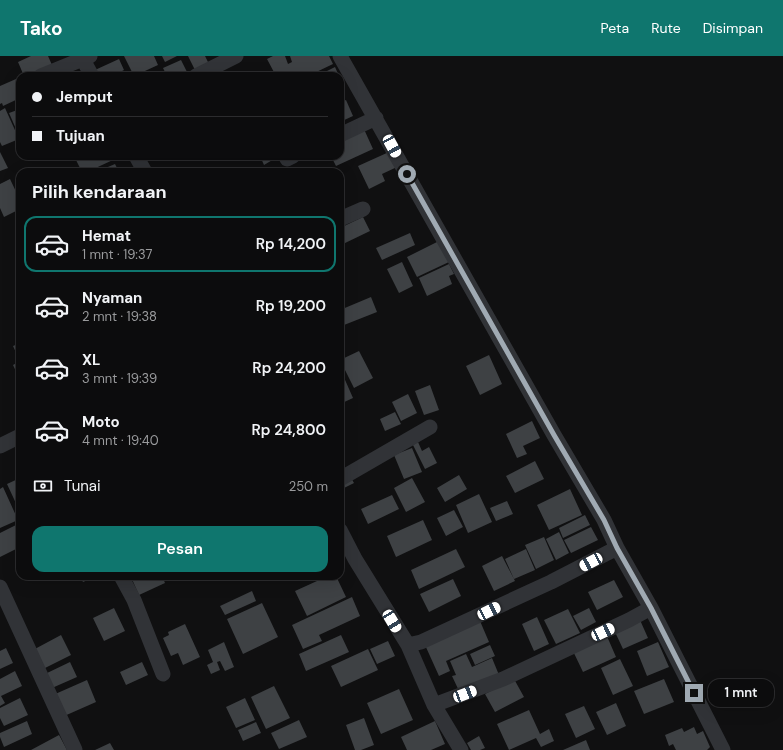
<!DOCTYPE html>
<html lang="id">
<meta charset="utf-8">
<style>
body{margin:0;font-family:"DM Sans",sans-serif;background:#151516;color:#f1f3f6;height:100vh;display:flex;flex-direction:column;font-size:15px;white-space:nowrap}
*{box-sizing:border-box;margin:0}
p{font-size:13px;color:#9a9b9d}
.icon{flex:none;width:22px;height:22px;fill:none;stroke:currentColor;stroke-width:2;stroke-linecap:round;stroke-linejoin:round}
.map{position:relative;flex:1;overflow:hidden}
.drawer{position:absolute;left:16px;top:112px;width:328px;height:412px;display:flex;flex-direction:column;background:#0c0c0d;border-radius:12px;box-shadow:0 4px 16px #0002,0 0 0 1px #2c2c2e}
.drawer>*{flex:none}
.banner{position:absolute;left:16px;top:16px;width:328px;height:88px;border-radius:12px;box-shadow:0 4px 16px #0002,0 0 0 1px #2c2c2e;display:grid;align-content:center;height:88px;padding:0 16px;background:#0c0c0d}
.end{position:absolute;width:18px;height:18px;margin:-9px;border:5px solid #a0aab3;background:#111;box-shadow:0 0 0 2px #111}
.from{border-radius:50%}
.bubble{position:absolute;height:28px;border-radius:12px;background:#0c0c0d;box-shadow:0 4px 16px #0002,0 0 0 1px #2c2c2e;font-size:13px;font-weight:600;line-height:28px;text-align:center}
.car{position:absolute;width:12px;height:24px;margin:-12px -6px;border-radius:5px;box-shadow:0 0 3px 1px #0007;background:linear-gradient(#fff 24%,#345 0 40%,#fff 0 76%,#345 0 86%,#fff 0)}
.banner b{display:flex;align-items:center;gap:14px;height:38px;font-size:15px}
.banner b+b{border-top:1px solid #2c2c2e}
.banner i{width:10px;height:10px;background:#f1f3f6}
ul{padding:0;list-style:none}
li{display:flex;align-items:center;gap:12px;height:56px;margin:0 8px 6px;padding:0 8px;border:2px solid transparent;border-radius:12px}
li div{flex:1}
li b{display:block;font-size:15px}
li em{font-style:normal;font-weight:600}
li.current{border-color:#0f766e}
li>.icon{width:36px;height:36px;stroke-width:1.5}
h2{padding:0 16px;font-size:18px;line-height:48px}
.pay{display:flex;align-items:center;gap:10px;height:44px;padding:0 16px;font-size:15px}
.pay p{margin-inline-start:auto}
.cta{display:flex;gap:8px;margin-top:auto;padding:8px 16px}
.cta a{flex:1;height:46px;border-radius:12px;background:#0f766e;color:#fff;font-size:16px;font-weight:600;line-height:46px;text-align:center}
header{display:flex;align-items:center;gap:24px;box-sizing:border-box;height:56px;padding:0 20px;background:#0f766e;color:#fff}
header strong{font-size:19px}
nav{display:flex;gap:22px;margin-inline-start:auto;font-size:14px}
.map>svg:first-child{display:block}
.building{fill:#3e4144}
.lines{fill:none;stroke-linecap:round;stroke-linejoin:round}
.minor{stroke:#313337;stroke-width:15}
.route{stroke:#a0aab3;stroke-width:5}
</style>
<header>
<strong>Tako</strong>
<nav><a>Peta</a><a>Rute</a><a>Disimpan</a></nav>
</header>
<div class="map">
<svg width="783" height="694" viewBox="0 0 783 694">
<rect width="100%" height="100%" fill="#101011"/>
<!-- building -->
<path class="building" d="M31,0H48L52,9L28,20H24L18,6Z
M124,0H154L158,9L134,20Z
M162,0H177L165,6Z
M188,0H205L210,10L196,16Z
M273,0H285L288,8L292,6L290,0H329L333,8L308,20H276L267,3Z
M119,3L124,14L112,20H98L95,14Z
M181,4L189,20H167L163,12Z
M335,11L339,20H317Z
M16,23L20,31V42L3,50L2,47L0,48V30Z
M346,44L353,60L340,66V46Z
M5,52L19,83L2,90L0,86V55Z
M20,53V82L9,57Z
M363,71L373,93L336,110L331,100H340V81Z
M0,96L8,112L0,115Z
M389,96L397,111L382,118L385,125L369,133L358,110Z
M74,100H113L115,103L87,116H82Z
M260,100H279L264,109Z
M115,108L119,116H96Z
M10,123L20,144V153L4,161L0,152V128Z
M363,161L370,175L343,188L340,181V172Z
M410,177L415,189L382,204L376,192Z
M439,185L449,206L417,221L407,201Z
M402,206L413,230L399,237L387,213Z
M449,208L454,218L449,220L452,228L427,240L419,222Z
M371,241L377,256L344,269L340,261V254Z
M20,287V300L18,301L13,290Z
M359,295L373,322L354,332L340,304Z
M489,299L502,328L480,339L466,310Z
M20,305V324L13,309Z
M342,317L353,342L340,348V318Z
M430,329L439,354L424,359L415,335Z
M408,338L417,357L401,365L392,346Z
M395,356L401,368L385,375L380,363Z
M532,365L540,382L523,390L527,398L517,402L506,378Z
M418,386L422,395L429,391L437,407L425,413L413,389Z
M412,392L422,416L404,423L394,399Z
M535,405L544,423L515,437L506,420Z
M459,419L467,433L445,446L437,432Z
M350,420L354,427L340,434V425Z
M20,422V456L7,428Z
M412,422L425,446L406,456L394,432Z
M3,431L18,464L0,472V433Z
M570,433L582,459L549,474L537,449Z
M479,438L492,466L468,477L456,449Z
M392,439L399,453L368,468L361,453Z
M507,445L513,458L496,465L490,452Z
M454,454L463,471L446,480L437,462Z
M585,459L590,469L563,482L559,472Z
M423,464L432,484L396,501L387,480Z
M20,467V491L0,501V477Z
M591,471L598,484L571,497L564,484Z
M559,476L569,497L556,504L546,483Z
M544,481L554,504L536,513L525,489Z
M456,493L465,511L419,533L411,514Z
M526,493L535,514L514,523L505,503Z
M502,500L515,525L494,535L482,510Z
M80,520H97L83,526Z
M134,520H162L165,527L139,539L131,521Z
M328,520H336L346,541L307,560L295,535Z
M453,523L461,540L429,556L420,538Z
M614,524L623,541L597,554L588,536Z
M252,535L256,545L225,559L220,550Z
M352,541L360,560L319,579L322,585L303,593L292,569Z
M262,547L278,581L243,598L227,563Z
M114,552L125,575L104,585L93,562Z
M589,552L596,566L581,574L573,560Z
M568,553L580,577L556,588L544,564Z
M537,561L549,588L534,595L522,568Z
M640,564L648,582L623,593L615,576Z
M480,565L489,586L446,605L450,615L439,620L425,589Z
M185,568L200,601L183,609L178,597L171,600L163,582L169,579L168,576Z
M606,578L616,601L583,616L572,593Z
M61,579L71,599L43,613L33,594Z
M341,579L349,596L306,615L299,598Z
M388,585L395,600L377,608L370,593Z
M224,586L234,611L225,615L220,605L217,606L220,614L211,618L207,609L213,606L208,594Z
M658,586L669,611L647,620L637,595Z
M490,589L495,600L475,609L470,598Z
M6,592L13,607L0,613V595Z
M368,593L378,614L341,631L331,610Z
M466,598L472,611L492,602L499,619L460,637L452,620L456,619L450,605Z
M620,603L633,630L613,639L601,612Z
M70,606L77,621L52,632L45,618Z
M142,606L148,619L126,629L120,616Z
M15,615L22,630L1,640L5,647L0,650V623Z
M514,623L524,641L495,656L485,638Z
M664,623L674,646L644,658L634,635Z
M87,624L96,646L62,661L53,639Z
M274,630L290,662L266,673L251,641Z
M399,633L413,664L381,678L367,647Z
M20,642L28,659L4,670L0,662V652Z
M245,642L255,664L236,672L226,651Z
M616,647L626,670L607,679L596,656Z
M584,650L595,673L576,682L565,658Z
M529,654L540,678L549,673L554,685L541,691L536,682L509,694L497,668Z
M364,662L374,689L361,694H355L346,669Z
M299,664L307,681L279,693L271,677Z
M27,665L32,678L4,691L0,681V677Z
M435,665L445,688L431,694H407L401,681Z
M256,666L261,677L243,685L238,674Z
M694,671L697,678L703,675L710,691L707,694H676L673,688L669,690L665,679L682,672L684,676Z
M59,679L67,694H31Z
M479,680L485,692L480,694H471L467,687Z
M586,684L590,694H563Z
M110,687L114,694H95Z"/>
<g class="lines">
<!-- minor -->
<path class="minor" d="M81,0L92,20
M340,0L554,379L604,464L617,492L651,552L723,694
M41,20L90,0
M196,20L236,0
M340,79L376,62
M136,100L145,116
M287,103L293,100
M340,163L363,153
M0,390L20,380
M340,423L430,371
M340,474L355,503L408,589L434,649L461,694
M121,520L134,544L163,618
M0,531L75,694
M408,589L421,586L551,526L617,492
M434,649L503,623L629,564L651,552"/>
</g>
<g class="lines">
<!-- route -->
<path class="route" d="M407,118L554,379L604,464L617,492L651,552L694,637"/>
</g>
</svg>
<i class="end from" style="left:407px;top:118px"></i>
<i class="end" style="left:694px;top:637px"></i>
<div class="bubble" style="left:708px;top:623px;width:66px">1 mnt</div>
<i class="car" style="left:392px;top:90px;rotate:151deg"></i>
<i class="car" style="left:591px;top:506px;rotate:242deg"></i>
<i class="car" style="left:489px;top:555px;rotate:64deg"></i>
<i class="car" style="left:392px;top:565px;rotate:149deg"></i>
<i class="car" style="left:603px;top:576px;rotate:65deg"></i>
<i class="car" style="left:465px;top:638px;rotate:69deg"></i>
<div class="banner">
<b><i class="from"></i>Jemput</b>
<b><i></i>Tujuan</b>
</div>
<section class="drawer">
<h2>Pilih kendaraan</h2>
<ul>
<li class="current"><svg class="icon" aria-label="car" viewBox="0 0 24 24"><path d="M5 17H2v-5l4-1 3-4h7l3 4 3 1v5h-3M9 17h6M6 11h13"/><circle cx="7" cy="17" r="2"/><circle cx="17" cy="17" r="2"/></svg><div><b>Hemat</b><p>1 mnt · 19:37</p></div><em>Rp 14,200</em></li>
<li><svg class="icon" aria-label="car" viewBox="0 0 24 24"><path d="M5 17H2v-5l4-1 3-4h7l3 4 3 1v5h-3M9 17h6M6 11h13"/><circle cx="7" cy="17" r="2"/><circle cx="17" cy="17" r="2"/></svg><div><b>Nyaman</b><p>2 mnt · 19:38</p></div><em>Rp 19,200</em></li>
<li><svg class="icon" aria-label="car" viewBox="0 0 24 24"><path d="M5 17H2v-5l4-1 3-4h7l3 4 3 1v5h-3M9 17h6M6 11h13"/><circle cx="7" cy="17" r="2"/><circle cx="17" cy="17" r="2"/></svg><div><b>XL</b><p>3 mnt · 19:39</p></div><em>Rp 24,200</em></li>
<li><svg class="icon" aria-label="car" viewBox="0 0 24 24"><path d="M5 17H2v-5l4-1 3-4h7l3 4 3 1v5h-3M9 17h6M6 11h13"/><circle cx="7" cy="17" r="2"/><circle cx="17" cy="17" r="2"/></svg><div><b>Moto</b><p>4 mnt · 19:40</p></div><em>Rp 24,800</em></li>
</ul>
<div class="pay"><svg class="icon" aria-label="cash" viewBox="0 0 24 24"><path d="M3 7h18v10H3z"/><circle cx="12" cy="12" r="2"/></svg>Tunai<p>250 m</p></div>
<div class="cta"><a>Pesan</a></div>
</section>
</div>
